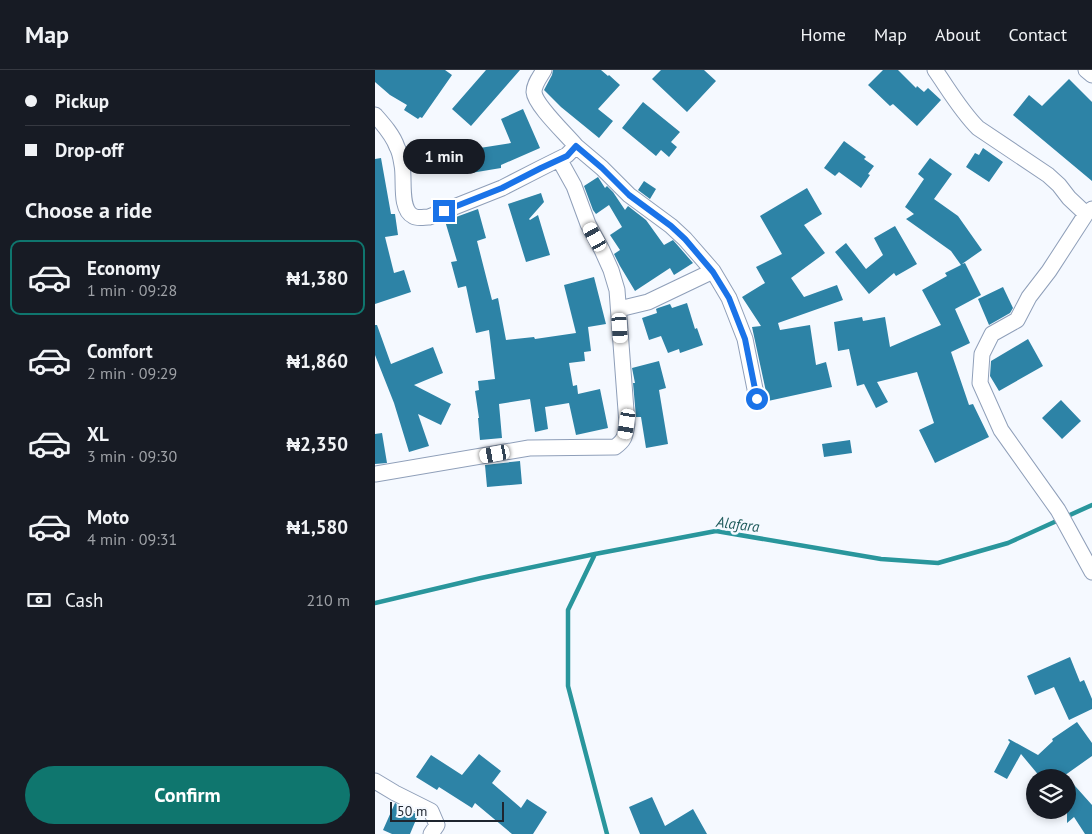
<!DOCTYPE html>
<meta charset="utf-8">
<style>
body{margin:0;font-family:"PT Sans",sans-serif;background:#20242c;color:#f1f3f6;height:100vh;display:flex;flex-direction:column;font-size:19px;white-space:nowrap}
*{box-sizing:border-box;margin:0}
p{font-size:16px;color:#9ea1a6}
.icon{flex:none;width:28px;height:28px;fill:none;stroke:currentColor;stroke-width:2;stroke-linecap:round;stroke-linejoin:round}
.map{position:relative;flex:1;overflow:hidden}
.details{display:flex;flex-direction:column;background:#171b24;width:375px}
.details>*{flex:none}
.top-card{display:grid;align-content:center;height:110px;padding:0 25px;background:#171b24}
.buttons{position:absolute;left:651px;top:699px;display:grid;gap:10px}
.buttons a{display:grid;place-items:center;width:50px;height:50px;border-radius:50%;background:#171b24;box-shadow:0 2px 8px #0003;font-size:25px}
.scale{position:absolute;left:15px;bottom:12px;width:114px;box-sizing:border-box;padding-left:5px;border:2px solid #1e252f;border-top:0;font-size:14px;line-height:18px;white-space:nowrap;color:#1e252f;-webkit-text-stroke:4px #f5f9ff;paint-order:stroke}
.end{position:absolute;width:22px;height:22px;margin:-11px;border:6px solid #1a73e8;background:#fff;box-shadow:0 0 0 2px #fff}
.from{border-radius:50%}
.bubble{position:absolute;height:35px;border-radius:18px;background:#171b24;box-shadow:0 2px 8px #0003;font-size:16px;font-weight:800;line-height:35px;text-align:center}
.car{position:absolute;width:15px;height:30px;margin:-15px -8px;border-radius:6px;box-shadow:0 0 4px 1px #0007;background:linear-gradient(#fff 24%,#345 0 40%,#fff 0 76%,#345 0 86%,#fff 0)}
.top-card b{display:flex;align-items:center;gap:18px;height:48px;font-size:19px}
.top-card b+b{border-top:1px solid #363941}
.top-card i{width:12px;height:12px;background:#f1f3f6}
ul{padding:0;list-style:none}
li{display:flex;align-items:center;gap:15px;height:75px;margin:0 10px 8px;padding:0 15px;border:2px solid transparent;border-radius:10px}
li div{flex:1}
li b{display:block;font-size:19px}
li em{font-style:normal;font-weight:800}
li.on{border-color:#0f766e}
li>.icon{width:45px;height:45px;stroke-width:1.5}
h2{padding:0 25px;font-size:22px;line-height:60px}
.pay{display:flex;align-items:center;gap:12px;height:55px;padding:0 25px;font-size:19px}
.pay p{margin-inline-start:auto}
.primary-button{display:flex;gap:10px;margin-top:auto;padding:10px 25px}
.primary-button a{flex:1;height:58px;border-radius:30px;background:#0f766e;color:#fff;font-size:20px;font-weight:800;line-height:58px;text-align:center}
header{display:flex;align-items:center;gap:30px;box-sizing:border-box;height:70px;padding:0 25px;background:#171b24;border-bottom:1px solid #363941}
header strong{font-size:24px}
nav{display:flex;gap:28px;margin-inline-start:auto;font-size:18px}
main{display:flex;flex:1;min-height:0}
.map>svg:first-child{display:block}
.lines{fill:none;stroke-linecap:round;stroke-linejoin:round}
.stream{stroke:#29969c;stroke-width:4.5}
.building{fill:#2d83a6}
.street-casing{stroke:#8f9fb9;stroke-width:17}
.street{stroke:#fff;stroke-width:15}
.route{stroke:#1a73e8;stroke-width:6}
.labels{text-anchor:middle;dominant-baseline:central;stroke-width:5;stroke-linejoin:round;paint-order:stroke}
.water-label{font-size:15px;font-style:italic;fill:#1e5a5b;stroke:#f5f9ff}
</style>
<header>
<strong>Map</strong>
<nav><a>Home</a><a>Map</a><a>About</a><a>Contact</a></nav>
</header>
<main>
<section class="details">
<div class="top-card">
<b><i class="from"></i>Pickup</b>
<b><i></i>Drop-off</b>
</div>
<h2>Choose a ride</h2>
<ul>
<li class="on"><svg class="icon" aria-label="car" viewBox="0 0 24 24"><path d="M5 17H2v-5l4-1 3-4h7l3 4 3 1v5h-3M9 17h6M6 11h13"/><circle cx="7" cy="17" r="2"/><circle cx="17" cy="17" r="2"/></svg><div><b>Economy</b><p>1 min · 09:28</p></div><em>₦1,380</em></li>
<li><svg class="icon" aria-label="car" viewBox="0 0 24 24"><path d="M5 17H2v-5l4-1 3-4h7l3 4 3 1v5h-3M9 17h6M6 11h13"/><circle cx="7" cy="17" r="2"/><circle cx="17" cy="17" r="2"/></svg><div><b>Comfort</b><p>2 min · 09:29</p></div><em>₦1,860</em></li>
<li><svg class="icon" aria-label="car" viewBox="0 0 24 24"><path d="M5 17H2v-5l4-1 3-4h7l3 4 3 1v5h-3M9 17h6M6 11h13"/><circle cx="7" cy="17" r="2"/><circle cx="17" cy="17" r="2"/></svg><div><b>XL</b><p>3 min · 09:30</p></div><em>₦2,350</em></li>
<li><svg class="icon" aria-label="car" viewBox="0 0 24 24"><path d="M5 17H2v-5l4-1 3-4h7l3 4 3 1v5h-3M9 17h6M6 11h13"/><circle cx="7" cy="17" r="2"/><circle cx="17" cy="17" r="2"/></svg><div><b>Moto</b><p>4 min · 09:31</p></div><em>₦1,580</em></li>
</ul>
<div class="pay"><svg class="icon" aria-label="cash" viewBox="0 0 24 24"><path d="M3 7h18v10H3z"/><circle cx="12" cy="12" r="2"/></svg>Cash<p>210 m</p></div>
<div class="primary-button"><a>Confirm</a></div>
</section>
<div class="map">
<svg width="717" height="764" viewBox="0 0 717 764">
<rect width="100%" height="100%" fill="#f5f9ff"/>
<g class="lines">
<!-- stream -->
<path class="stream" d="M220,484L193,540V616L232,764
M0,533L106,508L220,484L341,461L506,489L563,493L633,473L717,435"/>
</g>
<!-- building -->
<path class="building" d="M0,0H70L77,5L47,48L45,47L43,49L29,40L32,35L15,25L0,12Z
M111,0H145L96,56L77,39Z
M178,0H226L233,6L234,5L245,15L223,39L238,51L224,68L186,37L169,20L177,5Z
M286,0H329L341,11L312,42L277,9Z
M508,0H523L541,18L542,16L549,22L553,18L566,30L542,56L518,34L515,36L493,15Z
M694,9L717,32V111L638,45L654,25L667,36Z
M268,32L305,62L296,72L302,77L294,87L286,80L281,86L247,58Z
M148,39L165,78L126,95V98L96,103L92,80L136,73L126,49Z
M469,71L491,87L489,89L499,96L493,104L495,105L486,118L464,102L460,106L449,98Z
M608,78L628,92L614,112L591,97L600,83L604,85Z
M6,88L16,144H20L23,165L10,167L19,203L29,200L36,222L0,234V89Z
M555,88L577,104L559,129L583,146L607,180L587,194L590,193L606,225L580,239L595,273L576,282L594,335L598,334L614,367L560,393L544,360L559,353L542,302L502,312L513,332L501,338L489,314L482,316L474,279L463,281L459,252L487,247L488,251L510,247L515,277L566,255L547,220L572,206L570,203L586,195L576,181L531,149L539,144L530,137L549,109L543,104Z
M223,107L230,118L232,116L238,122L250,140L253,136L271,150L289,175L298,170L318,193L299,205L295,198L260,221L245,196L239,184L245,180L235,165L247,157L234,135L221,144L218,140L209,116Z
M269,111L281,119L275,129L263,120Z
M432,118L447,144L429,155L450,183L416,208L429,227L462,215L468,230L403,253L405,260L435,255L441,295L451,292L457,317L393,331L377,257L386,256L367,227L390,213L381,197L407,184L385,146Z
M166,123L169,132L154,149L155,150L163,145L175,185L151,192L133,134Z
M103,139L111,168L102,171L117,230L123,228L131,270L159,267L160,269L201,263L189,215L219,207L231,254L213,257L216,281L209,282L210,291L194,293L198,316L202,315L203,324L225,319L233,358L201,365L194,333L170,337L173,359L160,362L155,329L124,334L127,368L105,370L103,348H104L100,321L104,320L103,311L120,309L114,260L101,263L91,216L83,218L76,192L82,191L70,151Z
M520,156L542,194L521,206L519,203L494,224L460,182L471,173L491,199L508,185L499,168Z
M628,217L638,238L635,243L614,255L603,229Z
M312,233L320,259L322,258L328,275L305,283L304,279L293,283L286,266L274,270L267,248L282,243L281,239L283,238L295,234L297,238Z
M0,255H2L16,294L58,277L68,303L39,315L76,334L66,355L43,344L54,376L34,382L19,333L0,285Z
M653,269L668,296L624,321L615,306L616,291Z
M284,291L291,318L284,320L293,374L271,378L266,347H261L258,313H260L257,298Z
M686,330L706,351L687,369L667,348Z
M7,363L12,393L0,394V364Z
M475,370L477,383L449,387L447,374Z
M145,391L147,414L112,417L110,395Z
M695,587L705,612L709,610L717,629V639L694,650L679,617L660,625L652,606Z
M702,652L717,673V686L686,708H666L646,684L632,709L619,702L635,672L633,670L634,669L663,685L678,671L677,669Z
M104,684L126,701L117,713L146,738L152,729L172,742L158,764H137L100,733L97,738L64,717L62,720L41,707L56,685L87,705Z
M692,707L717,735V764H710L699,747L692,753Z
M277,727L290,756L318,739L332,764H265L254,737Z
M20,733L43,745L35,764H17L8,760Z"/>
<g class="lines">
<!-- street casing -->
<g class="street-casing">
<path id="street" d="M169,0C165,7 159,14 159,22C160,35 192,65 201,76
M560,0C574,20 586,41 603,58L673,105L684,115L694,128L711,144
M711,0L717,5
M0,45C8,54 18,65 22,77C25,82 26,89 27,95C30,109 24,139 38,146C43,149 49,147 54,147L127,118L166,98L192,85L201,76L227,98L254,125L296,156L310,169L338,201L354,228L370,269L382,329
M717,139L711,144L674,201L654,227L642,250L617,264L607,284L605,313L626,360L683,440L717,502
M244,239L273,232L338,201
M0,404L154,378L240,377C250,370 250,366 252,354L242,220L236,200L227,180L213,154L199,116L184,89
M0,711L20,723L56,741L62,755L56,764"/>
</g>
<!-- street -->
<use href="#street" class="street"/>
</g>
<g class="lines">
<!-- route -->
<path class="route" d="M69,141L127,118L166,98L192,86L201,76L227,98L254,125L296,156L310,169L338,202L354,228L370,269L382,329"/>
</g>
<g class="labels">
<!-- water labels -->
<g class="water-label">
<text transform="translate(363 454) rotate(7)">Alafara</text>
</g>
</g>
</svg>
<div class="buttons">
<a><svg class="icon" aria-label="layers" viewBox="0 0 24 24"><path d="M12 4l9 5-9 5-9-5zM3 14l9 5 9-5"/></svg></a>
</div>
<div class="scale">50 m</div>
<i class="end from" style="left:382px;top:329px"></i>
<i class="end" style="left:69px;top:141px"></i>
<div class="bubble" style="left:28px;top:69px;width:82px">1 min</div>
<i class="car" style="left:220px;top:167px;rotate:331deg"></i>
<i class="car" style="left:245px;top:258px;rotate:176deg"></i>
<i class="car" style="left:252px;top:354px;rotate:189deg"></i>
<i class="car" style="left:120px;top:384px;rotate:260deg"></i>
</div>
</main>
